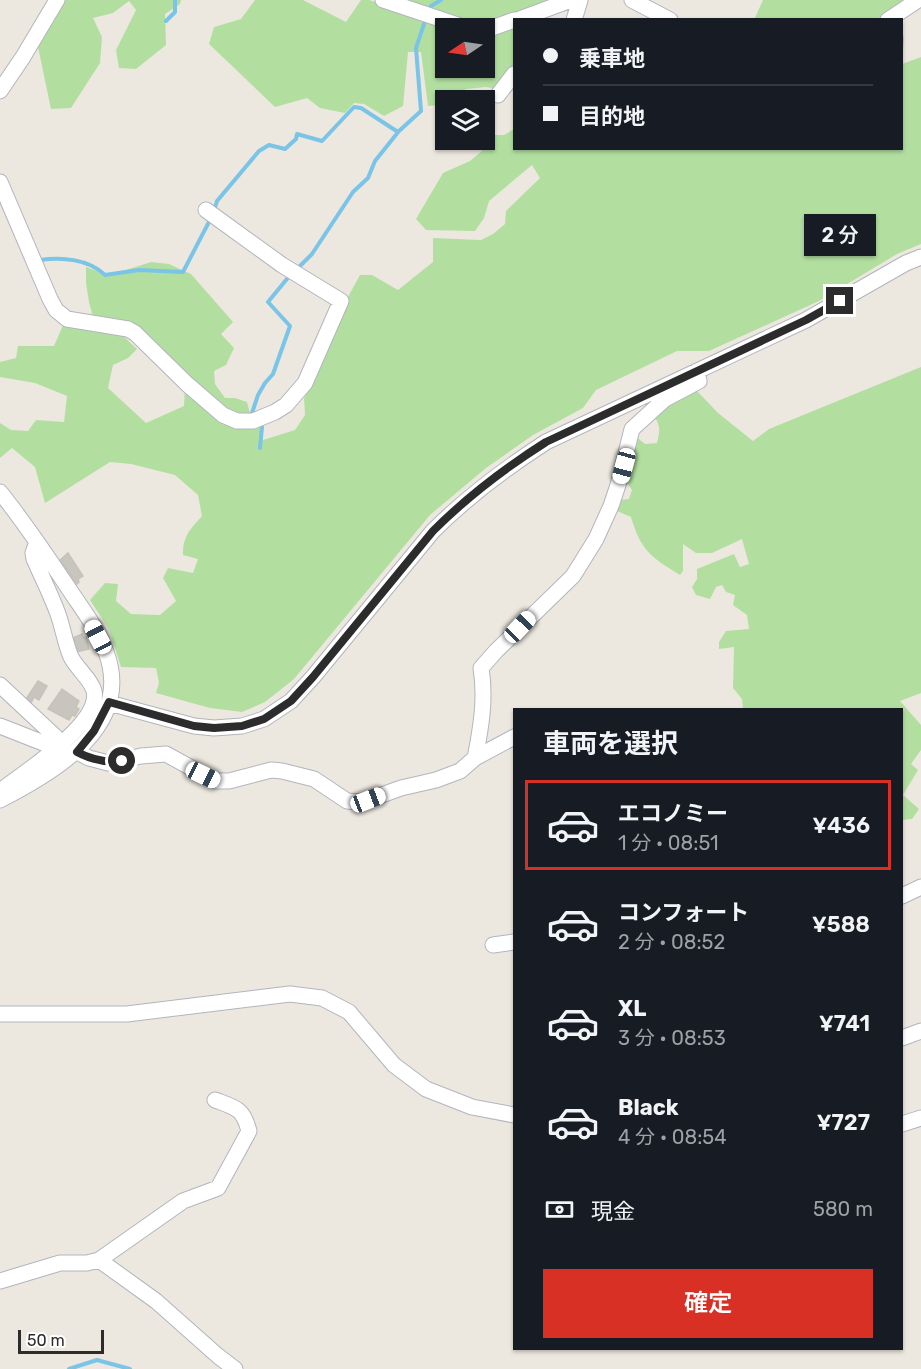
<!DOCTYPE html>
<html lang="ja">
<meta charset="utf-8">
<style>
body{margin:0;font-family:Rubik,"Noto Sans JP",sans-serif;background:#242831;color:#f1f3f6;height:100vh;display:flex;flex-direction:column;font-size:22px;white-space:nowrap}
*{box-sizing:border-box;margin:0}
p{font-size:20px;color:#9ea1a6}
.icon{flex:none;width:33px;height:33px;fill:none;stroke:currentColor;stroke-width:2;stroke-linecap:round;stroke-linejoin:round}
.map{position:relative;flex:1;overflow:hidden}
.details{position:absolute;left:513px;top:708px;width:390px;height:642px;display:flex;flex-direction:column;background:#171b24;border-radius:0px;box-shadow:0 2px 4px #0004}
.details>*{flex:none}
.hud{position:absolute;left:513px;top:18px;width:390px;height:132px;border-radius:0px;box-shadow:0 2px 4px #0004;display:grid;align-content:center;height:132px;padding:0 30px;background:#171b24}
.needle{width:39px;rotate:257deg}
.controls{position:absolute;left:435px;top:18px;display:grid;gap:12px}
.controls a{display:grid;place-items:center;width:60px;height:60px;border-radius:0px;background:#171b24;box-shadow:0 2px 4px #0004;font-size:30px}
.scale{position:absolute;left:18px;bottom:15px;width:86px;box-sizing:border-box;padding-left:6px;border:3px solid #2c2c2c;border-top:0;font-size:16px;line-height:21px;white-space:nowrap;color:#2c2c2c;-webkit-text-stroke:4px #fff;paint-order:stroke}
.end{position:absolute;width:27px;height:27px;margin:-14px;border:8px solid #2c2c2c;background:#fff;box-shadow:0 0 0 3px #fff}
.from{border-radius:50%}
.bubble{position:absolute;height:42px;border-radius:0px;background:#171b24;box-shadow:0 2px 4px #0004;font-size:20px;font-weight:600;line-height:42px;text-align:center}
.car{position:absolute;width:18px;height:36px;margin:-18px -9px;border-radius:8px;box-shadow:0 0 4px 2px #0007;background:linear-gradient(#fff 24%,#345 0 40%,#fff 0 76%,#345 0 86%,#fff 0)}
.hud b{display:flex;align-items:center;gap:21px;height:57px;font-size:22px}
.hud b+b{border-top:2px solid #363941}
.hud i{width:15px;height:15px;background:#f1f3f6}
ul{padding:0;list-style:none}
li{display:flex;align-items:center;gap:18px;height:90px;margin:0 12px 9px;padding:0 18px;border:3px solid transparent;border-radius:0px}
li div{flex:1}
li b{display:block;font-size:22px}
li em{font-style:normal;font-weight:600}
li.current{border-color:#d93025}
li>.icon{width:54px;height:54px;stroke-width:1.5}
h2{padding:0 30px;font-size:27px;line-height:72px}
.pay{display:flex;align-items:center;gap:15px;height:66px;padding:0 30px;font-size:22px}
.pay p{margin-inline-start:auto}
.button{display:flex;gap:12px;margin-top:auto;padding:12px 30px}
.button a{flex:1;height:69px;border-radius:0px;background:#d93025;color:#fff;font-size:24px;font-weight:600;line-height:69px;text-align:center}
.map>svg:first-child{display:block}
.green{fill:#b2dfa0}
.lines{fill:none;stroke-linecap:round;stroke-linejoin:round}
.stream{stroke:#7ac4e7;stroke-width:4}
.building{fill:#c8c4be;stroke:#c8c3b9;stroke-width:1.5}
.minor-casing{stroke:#b3b5be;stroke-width:17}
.minor{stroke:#fff;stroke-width:15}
.route{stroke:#2c2c2c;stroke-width:8}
</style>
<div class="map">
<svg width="921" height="1369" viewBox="0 0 921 1369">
<rect width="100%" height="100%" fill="#ece8df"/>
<!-- green -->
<path class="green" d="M63,0H181L180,4L165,14L166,45L136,69L119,68L116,50L136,10L129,1L113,13L93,18L102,37L100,63L71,108L51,109L38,47Z
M255,0H303L346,22L361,0H369L451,28H446V68H484C485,33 482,36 514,24V67L497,89L486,87L466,89L441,105L428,106L421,52H408L403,106L384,116L364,104L354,103L345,113L320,108L307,98L275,107L209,44L214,27L241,19Z
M396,0H562L491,22L471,26Z
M763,0H903L900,4L878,19L754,20Z
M902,30L904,38L902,64L921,57V244L897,254L819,301L709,351H677L596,390L583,408L533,435L486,468L430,515L294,679L265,702L242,712L210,708L156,693L159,683L156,668L121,667L109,629L90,600L105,583L118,584L116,601L131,614L160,615L176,601L163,578L168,568L193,573L198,559L183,555C182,537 191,528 202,516L198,495L175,475L131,464L110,462L45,503L35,467L12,448L0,458V423L11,430L28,431L36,420L64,422L67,396L35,383L0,377V362L16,358L18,346H54L64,323L120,333L137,349L128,358L113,365L108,388L146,423L184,406L185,387L226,421L259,424L263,440L295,430L305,415L304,398L313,383L349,295L360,275H372L398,290L433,262V238L481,240L493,234L505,224L506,211L540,178L532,165L489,201L484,218L475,231L426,230L416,219L443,173L470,161L482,151L490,135H504L514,129V148H902Z
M151,262L169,264L191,274L233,322L221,334L234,348L226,365L214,371L215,384L225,398H235L247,402L251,417L236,418L150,344L94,321L89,302L86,283V267L97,271L104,277Z
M921,367V693L900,701L921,725V750L911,764L918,770L903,795L919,809L912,819L902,820V710L743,709L742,699L733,688L734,647L719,649V642L726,631L749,629L747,615L733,605L735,595L726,592L722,585L716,587L710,599L696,595L692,587L697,579V569L734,554L740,567L749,564L742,539L712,553H696L683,544V571L680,575C651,557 641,551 631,517L617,511V500L629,499L632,490L624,479L635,436L645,444L657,443C660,431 661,425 653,415L687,392L697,391L718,413L753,441L769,429Z"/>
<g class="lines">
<!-- stream -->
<path class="stream" d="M429,11L431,6L441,0
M166,21L175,12V0
M214,211L217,201L259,151L269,145L285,149L296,139L297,134L322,141L354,107L361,108L398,132
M40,260C62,257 89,259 105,275L139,270L183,272L211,218
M297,269L312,254L353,192L368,178L375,161L399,131L421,111L416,48L426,18
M255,417L252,413L258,395L265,383L273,374L290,326L268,302L291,274
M259,423L262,427L260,448
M69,1369L97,1360L130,1369"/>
</g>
<!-- building -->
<path class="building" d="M68,553L83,576L78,579L79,582L77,584L60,560Z
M82,634L84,638L86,637L89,649L77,652L74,648L76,647L73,638Z
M38,681L47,686L39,700L34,697L31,703L26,699Z
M62,689L79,701L76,707L79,709L75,716L72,715L69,720L48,709Z"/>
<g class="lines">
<!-- minor casing -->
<g class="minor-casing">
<path id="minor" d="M383,0L467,28
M632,0L670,20
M517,20L571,0
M574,20L580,0
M888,20L918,0
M484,29L492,28L514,20
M0,91L23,57L57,0
M498,95L514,74
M0,182L50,299L56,310L67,319L128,329L135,333L187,384L223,415L237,421H253L275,412L286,405L305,383L341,301L282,265L206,210
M0,492C25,523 47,556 69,589C82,609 98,629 106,652C134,726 55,772 0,800
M0,685L61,742
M109,703L194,726L214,728L242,726L264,719L291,701L313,677L433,531C467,497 506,468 546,442L806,320L906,263L921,257
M0,726L56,748
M77,752L89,758L108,763L141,756L166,754L215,781H229L271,770L282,771L314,779L347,801L358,802L368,800L401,788L436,780L460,771L475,758L514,737
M475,758C481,728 486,698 481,668L496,651L573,576L596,539L611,506L618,485L632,429L665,399L699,381L697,371
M0,791C22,774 102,723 94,691C91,679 77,669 71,657C65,643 63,628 58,614C51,595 42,577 34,559L33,553L37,542
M902,896L921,887
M493,945L514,942
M0,1014H127L290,994L322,998L349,1012L394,1065L426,1089L472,1107L514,1115
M902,1038L921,1031
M902,1124L921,1118
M99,1260L156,1301L218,1356L235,1369
M0,1281L60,1263H87L99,1260L183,1201L218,1188L249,1131C243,1108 236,1108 215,1100"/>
</g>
<!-- minor -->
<use href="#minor" class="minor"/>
</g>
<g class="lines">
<!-- route -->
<path class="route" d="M122,761C105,763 92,760 77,752L94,731L109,702L194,726L214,728L242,726L264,719L291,701L313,677L433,531C467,497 505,468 546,442L806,320L840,301"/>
</g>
</svg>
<div class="controls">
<a><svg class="needle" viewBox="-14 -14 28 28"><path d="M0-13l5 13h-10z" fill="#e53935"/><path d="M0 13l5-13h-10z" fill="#9ea1a6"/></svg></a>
<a><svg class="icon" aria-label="layers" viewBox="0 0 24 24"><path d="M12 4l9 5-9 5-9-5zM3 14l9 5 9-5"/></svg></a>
</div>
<div class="scale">50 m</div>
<i class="end from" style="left:122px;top:761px"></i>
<i class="end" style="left:840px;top:301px"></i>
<div class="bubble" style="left:804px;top:214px;width:72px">2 分</div>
<i class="car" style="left:624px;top:466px;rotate:195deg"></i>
<i class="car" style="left:520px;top:627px;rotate:44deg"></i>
<i class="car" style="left:98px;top:637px;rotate:332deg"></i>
<i class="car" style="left:203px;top:775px;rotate:116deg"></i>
<i class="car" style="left:368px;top:800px;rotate:69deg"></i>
<div class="hud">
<b><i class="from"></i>乗車地</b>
<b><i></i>目的地</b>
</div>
<section class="details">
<h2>車両を選択</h2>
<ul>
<li class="current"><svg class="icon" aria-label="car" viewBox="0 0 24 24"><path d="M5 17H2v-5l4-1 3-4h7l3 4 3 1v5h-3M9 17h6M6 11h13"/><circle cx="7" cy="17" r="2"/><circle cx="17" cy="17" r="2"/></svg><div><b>エコノミー</b><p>1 分 · 08:51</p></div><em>¥436</em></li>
<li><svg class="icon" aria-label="car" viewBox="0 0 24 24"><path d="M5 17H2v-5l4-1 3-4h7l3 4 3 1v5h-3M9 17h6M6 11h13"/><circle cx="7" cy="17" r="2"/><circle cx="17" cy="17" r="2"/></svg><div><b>コンフォート</b><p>2 分 · 08:52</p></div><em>¥588</em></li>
<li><svg class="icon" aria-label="car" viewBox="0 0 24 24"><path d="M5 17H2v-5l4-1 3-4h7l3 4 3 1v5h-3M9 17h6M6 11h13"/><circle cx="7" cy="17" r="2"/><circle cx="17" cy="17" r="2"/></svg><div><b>XL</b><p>3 分 · 08:53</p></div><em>¥741</em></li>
<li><svg class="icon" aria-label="car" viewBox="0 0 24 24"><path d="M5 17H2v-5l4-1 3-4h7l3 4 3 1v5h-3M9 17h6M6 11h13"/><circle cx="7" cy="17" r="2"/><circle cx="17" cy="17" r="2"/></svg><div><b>Black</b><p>4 分 · 08:54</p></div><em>¥727</em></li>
</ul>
<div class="pay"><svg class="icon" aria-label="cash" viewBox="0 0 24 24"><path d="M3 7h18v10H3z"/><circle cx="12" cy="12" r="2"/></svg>現金<p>580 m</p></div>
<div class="button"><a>確定</a></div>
</section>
</div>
